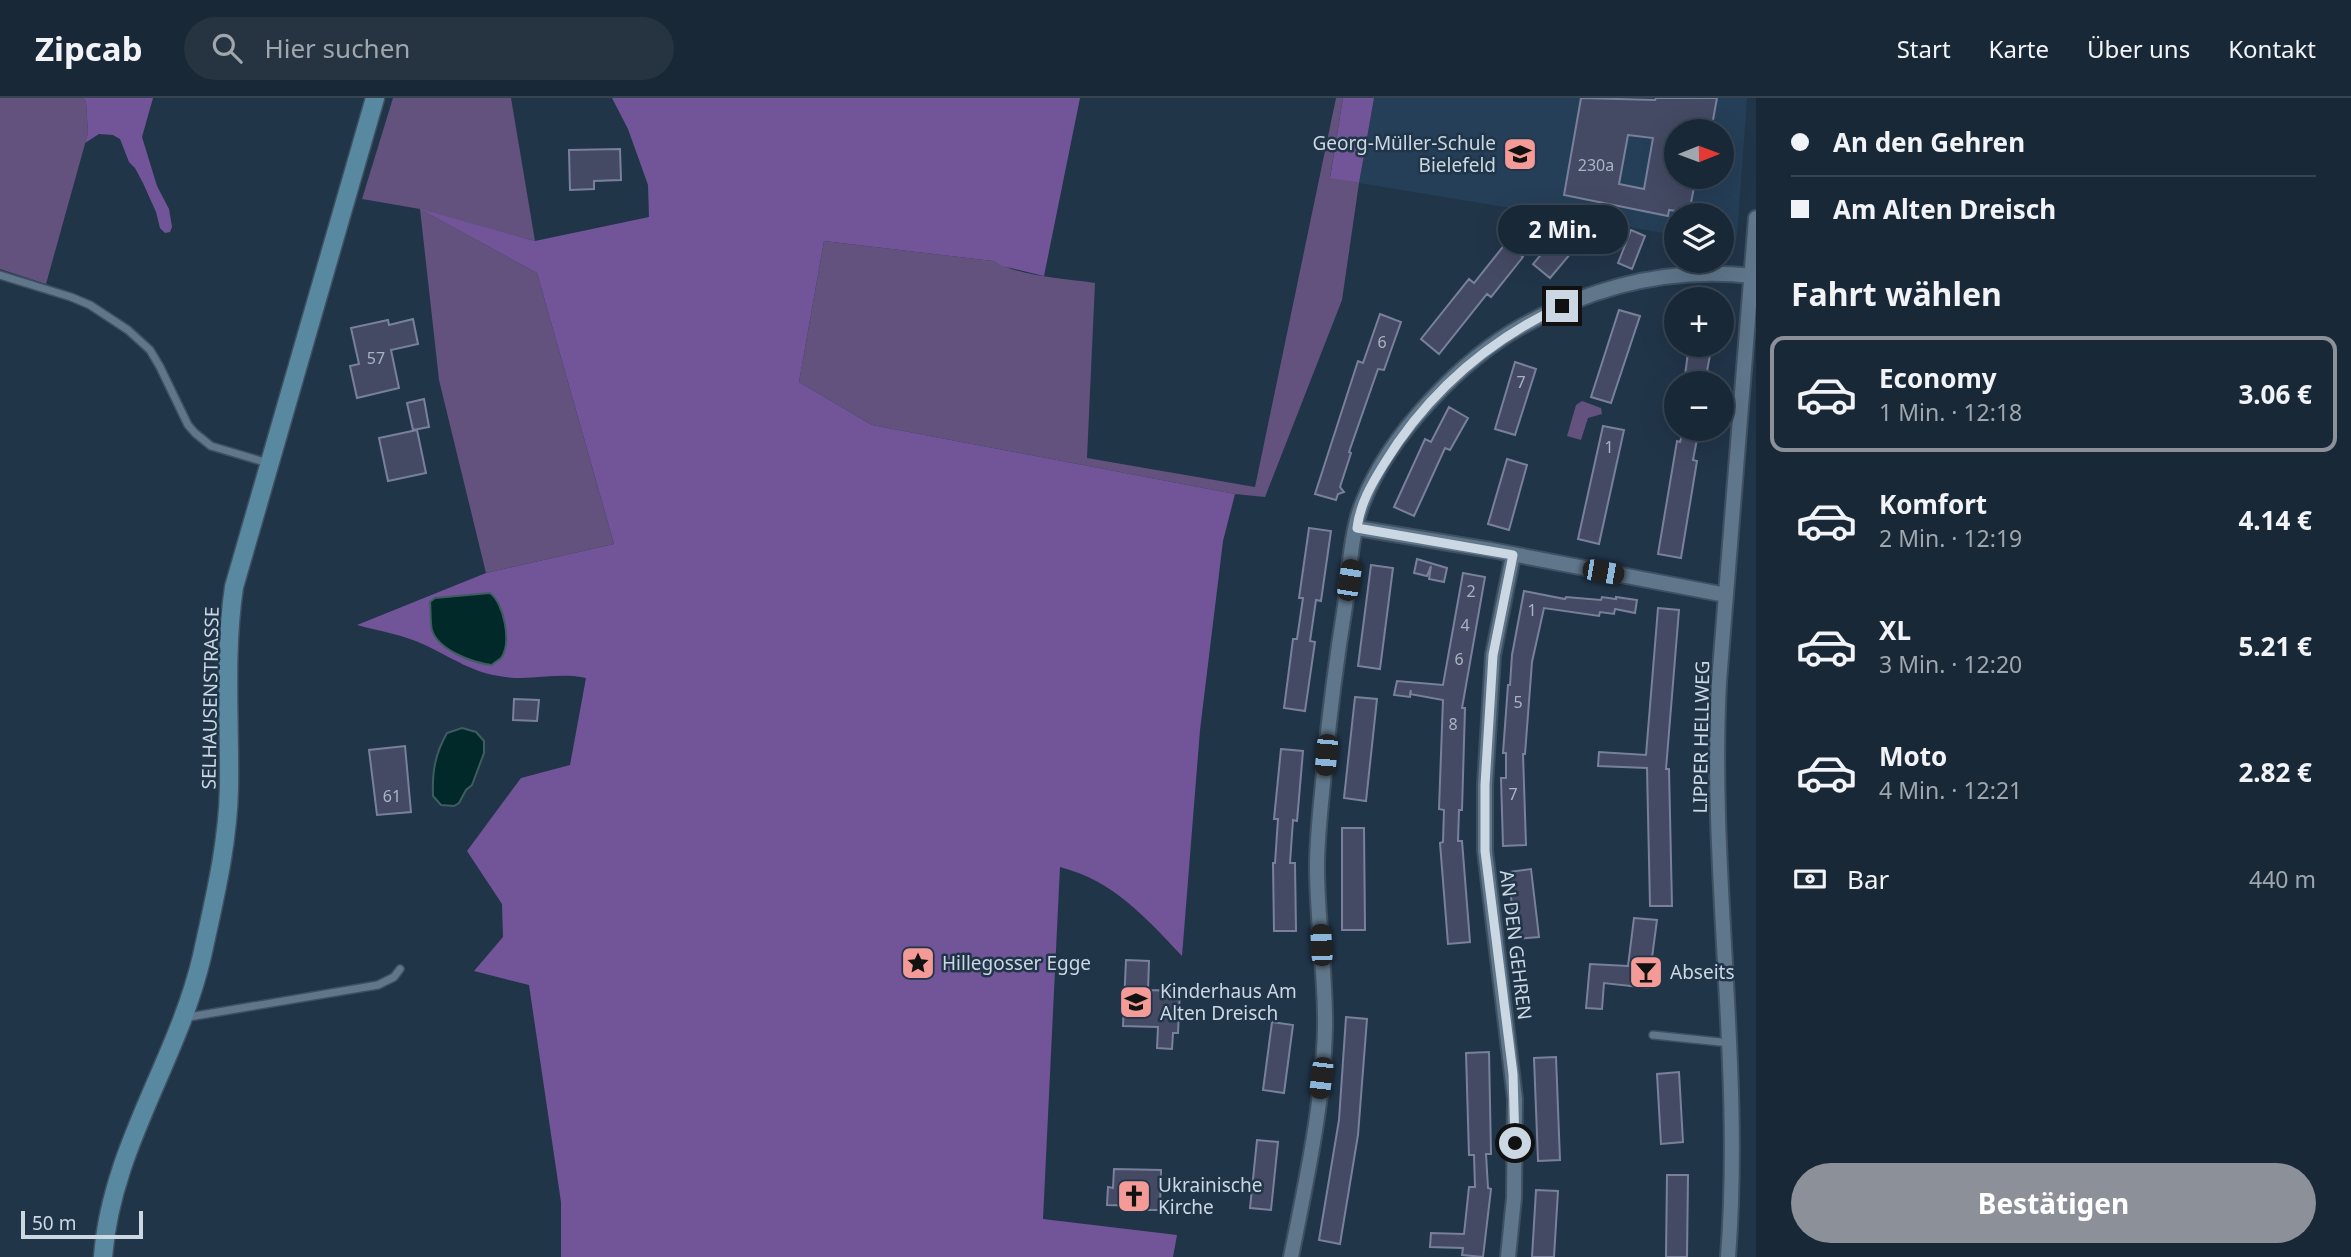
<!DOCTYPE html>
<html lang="de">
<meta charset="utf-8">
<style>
body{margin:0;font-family:"Noto Sans",sans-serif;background:#263442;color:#f1f3f6;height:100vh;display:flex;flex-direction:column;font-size:26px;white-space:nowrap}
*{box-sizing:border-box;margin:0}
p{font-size:23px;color:#9fa6ad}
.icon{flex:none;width:38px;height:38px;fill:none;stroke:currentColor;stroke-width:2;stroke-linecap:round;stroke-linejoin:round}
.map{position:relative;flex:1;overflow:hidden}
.panel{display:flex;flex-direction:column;background:#192837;width:595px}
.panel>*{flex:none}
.hud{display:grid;align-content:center;height:154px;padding:0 35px;background:#192837}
.needle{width:46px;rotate:89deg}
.fabs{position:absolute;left:1664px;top:21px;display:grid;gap:14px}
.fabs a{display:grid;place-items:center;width:70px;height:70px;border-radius:50%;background:#192837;box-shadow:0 7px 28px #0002,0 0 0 2px #374452;font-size:35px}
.scale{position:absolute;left:21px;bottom:18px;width:122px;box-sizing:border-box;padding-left:7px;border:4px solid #cbd7e3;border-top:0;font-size:19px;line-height:24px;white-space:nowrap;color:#cbd7e3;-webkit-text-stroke:5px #213549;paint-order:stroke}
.end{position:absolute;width:32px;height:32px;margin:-16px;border:9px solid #cbd7e3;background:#111;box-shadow:0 0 0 4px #111}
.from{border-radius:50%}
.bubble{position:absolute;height:49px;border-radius:24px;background:#192837;box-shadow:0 7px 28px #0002,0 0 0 2px #374452;font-size:23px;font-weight:700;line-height:49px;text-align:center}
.car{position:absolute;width:21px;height:42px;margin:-21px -10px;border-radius:9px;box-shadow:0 0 5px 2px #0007;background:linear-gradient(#222 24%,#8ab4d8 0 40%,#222 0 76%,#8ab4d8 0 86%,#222 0)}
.hud b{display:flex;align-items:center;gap:24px;height:66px;font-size:26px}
.hud b+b{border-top:2px solid #374452}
.hud i{width:18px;height:18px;background:#f1f3f6}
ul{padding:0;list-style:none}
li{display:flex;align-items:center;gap:21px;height:116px;margin:0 14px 10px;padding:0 21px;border:4px solid transparent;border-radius:14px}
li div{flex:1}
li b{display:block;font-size:26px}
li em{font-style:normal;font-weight:700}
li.selected{border-color:#8c9099}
li>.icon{width:63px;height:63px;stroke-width:1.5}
h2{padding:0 35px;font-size:32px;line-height:84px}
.pay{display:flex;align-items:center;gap:18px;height:77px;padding:0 35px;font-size:26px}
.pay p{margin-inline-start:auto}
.action{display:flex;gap:14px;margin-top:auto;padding:14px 35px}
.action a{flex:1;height:80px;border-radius:42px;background:#8c9099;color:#fff;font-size:28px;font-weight:700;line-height:80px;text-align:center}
header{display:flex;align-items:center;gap:42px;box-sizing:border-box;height:98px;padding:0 35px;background:#192837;border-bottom:2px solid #374452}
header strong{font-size:33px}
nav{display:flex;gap:38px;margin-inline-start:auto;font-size:24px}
.search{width:490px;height:63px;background:#263442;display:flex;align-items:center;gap:18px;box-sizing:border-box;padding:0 24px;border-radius:38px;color:#9fa6ad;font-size:26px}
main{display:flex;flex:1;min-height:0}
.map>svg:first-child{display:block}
.built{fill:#253f58;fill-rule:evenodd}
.green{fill:#63517e}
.forest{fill:#715598}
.water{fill:#012929;stroke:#3e5d61;stroke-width:2}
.building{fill:#444a63;stroke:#79809c;stroke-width:2;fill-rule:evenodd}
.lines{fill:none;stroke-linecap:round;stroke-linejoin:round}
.lane-casing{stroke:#3f5161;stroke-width:10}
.street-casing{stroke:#3f5161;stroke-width:18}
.secondary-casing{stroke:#3f5161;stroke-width:21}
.lane{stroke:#5f768b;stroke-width:7}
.street{stroke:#5f768b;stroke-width:14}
.secondary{stroke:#5989a1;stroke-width:18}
.route{stroke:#cbd7e3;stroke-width:9}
.labels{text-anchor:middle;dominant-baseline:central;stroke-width:5;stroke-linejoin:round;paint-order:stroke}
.number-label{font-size:16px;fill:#a9b4c3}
.poi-label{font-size:19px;fill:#cbd7e3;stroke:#213549;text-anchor:start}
.street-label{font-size:19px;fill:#cbd7e3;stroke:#213549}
</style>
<header>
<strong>Zipcab</strong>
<div class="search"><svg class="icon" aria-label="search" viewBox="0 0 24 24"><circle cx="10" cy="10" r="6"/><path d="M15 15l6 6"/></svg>Hier suchen</div>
<nav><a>Start</a><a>Karte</a><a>Über uns</a><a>Kontakt</a></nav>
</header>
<main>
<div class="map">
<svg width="1756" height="1159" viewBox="0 0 1756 1159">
<rect width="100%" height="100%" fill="#213549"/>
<!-- built -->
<path class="built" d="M1374,0H1747L1737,139L1726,146L1722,145V117H1676V137L1359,85ZM1676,33H1722V79H1676Z"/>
<!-- green -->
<path class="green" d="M0,0H83L86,4L88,35L46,186L0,171Z
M393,0H511L535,143L424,113L537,175L614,446L486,475L439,282L420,111L362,101Z
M1336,0H1343L1330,79L1359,85L1342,202L1265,399L1235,396L872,327L799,284L824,143L993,163C1022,179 1062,180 1095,185L1087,360L1255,389Z
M1582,303L1601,310L1602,316L1588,320L1581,342L1567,338L1576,307Z"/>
<!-- forest -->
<path class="forest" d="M83,0H153L142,39L157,88L169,111L172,129L170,134L165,135L160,130L156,114L143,85L135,70L129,64L120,41L113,37L99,36L85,45L88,35L86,4Z
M612,0H1080L1044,178L1002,168L993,163L824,143L799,284L872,327L1235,396L1223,443L1200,632L1182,858C1145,819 1114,783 1060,769L1043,1121L1177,1137L1173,1159H561V1104L529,887L474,873L503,839L502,806L467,753L521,680L570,667L586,580C559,574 532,583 505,579C472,575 453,560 425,547C404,537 379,533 357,527L486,475L614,446L537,175L420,111L535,143L649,119L648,87L628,31Z
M1343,0H1374L1359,85L1330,80Z"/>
<!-- water -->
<path class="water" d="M490,495C504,505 512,545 501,560C500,561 492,566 492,567C473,565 438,552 432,532C430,524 431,513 430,504L435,500Z
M462,630L476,634L484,643V655L472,687L466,692L459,705L454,708L441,707L433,698C432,674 435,656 447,635Z"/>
<!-- building -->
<path class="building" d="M1581,0L1655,2L1656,0H1717L1711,33H1676V79H1696L1689,115L1669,112L1668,118L1564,97ZM1628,37L1653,40L1644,91L1619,86Z
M620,51L621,82L594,83V91L570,92L569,52Z
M1565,128L1582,142L1550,180L1533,166Z
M1631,132L1645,138L1632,171L1618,165Z
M1506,145L1523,159L1491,199L1487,196L1439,256L1421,241L1469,181L1474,185Z
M1619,212L1640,218L1611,305L1591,299Z
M1380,216L1401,224L1384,272L1378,271L1349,354L1351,355L1340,389L1344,394L1338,396L1336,402L1315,396L1358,263L1363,265Z
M413,221L418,246L391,252L399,290L357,300L350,268L359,266L351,230L388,222L389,227Z
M1689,247H1712L1707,273L1710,274L1708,285H1684Z
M1515,264L1536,271L1515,337L1495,331Z
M424,301L429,329L413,332L407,305Z
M1449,309L1468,320L1450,352L1445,350L1414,418L1394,409L1425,341L1431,344Z
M1603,328L1624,332L1599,446L1578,441Z
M1684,331H1699L1693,362L1697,363L1681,460L1658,456L1677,343L1680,344Z
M417,332L426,375L388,383L379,340Z
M1507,361L1527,367L1509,432L1488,426Z
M1309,430L1331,433L1321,503L1316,502L1310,543L1315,544L1305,613L1284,610L1293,541H1297L1303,500H1299Z
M1417,461L1447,470L1444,484L1429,481L1431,468L1427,478L1414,475Z
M1371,467L1393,470L1380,571L1358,568Z
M1463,475L1485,479L1462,610H1465L1462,712H1459L1458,743H1462L1470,844L1448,846L1440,745L1443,744L1444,712L1439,711L1443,602L1410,596L1411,592L1410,599L1394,597L1397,583L1443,587Z
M1524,493L1565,501L1566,499L1601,502L1602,499L1616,501V499L1637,502L1635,515L1615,511L1614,516L1600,514L1599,518L1544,510L1532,564L1525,656H1523L1526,747L1503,748L1501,680H1506V655H1503L1508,587H1510L1512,557Z
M1658,510L1679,512L1666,671H1669L1672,808H1650L1647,670L1598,668L1599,654L1646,657Z
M1355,599L1377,601L1366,703L1344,700Z
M514,601L539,602L537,623L513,622Z
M405,648L411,714L377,717L369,652Z
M1281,651L1303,653L1297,723L1293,722L1290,765H1295L1296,833H1274L1273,765H1275L1278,721H1274Z
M1342,730H1364L1365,832H1342Z
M1531,771L1539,839L1516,841L1508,774Z
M1634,820L1657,822L1648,890L1604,885L1602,911L1586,910L1590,866L1628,868Z
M1126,862L1149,863L1148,892L1180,893L1178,935H1173L1172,951L1157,950L1158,929L1123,928Z
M1346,919L1367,921L1358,1037L1340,1146L1319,1142L1339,1022Z
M1272,924L1293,927L1284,995L1263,992Z
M1489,954L1491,1056H1486L1488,1090L1491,1091L1483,1159L1462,1157L1463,1150L1430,1149L1431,1135L1464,1136L1469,1089H1475L1474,1057H1469L1466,955Z
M1556,959L1560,1062L1538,1063L1534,960Z
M1679,974L1683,1044L1661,1046L1657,976Z
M1257,1042L1278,1044L1271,1112L1250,1110Z
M1114,1071L1161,1072L1160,1112H1140V1108L1107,1107L1108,1089L1113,1090Z
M1667,1077H1688L1687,1159H1666Z
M1536,1092L1558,1093L1554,1159H1532Z"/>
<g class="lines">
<!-- lane casing -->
<g class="lane-casing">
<path id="lane" d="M0,177L71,199L90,207L128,232L150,252L160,269L188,327L195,335L211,348L268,365
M183,920L378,887L394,879L400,871
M1653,937L1730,945"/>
</g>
<!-- street casing -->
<g class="street-casing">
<path id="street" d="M1357,430L1491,452L1726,497
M1291,1159C1306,1084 1323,1007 1325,931C1326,877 1317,823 1317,769C1317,738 1321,706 1324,675C1329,619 1336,564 1345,508C1349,477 1351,432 1363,404C1389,337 1462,261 1524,227C1596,187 1670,169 1752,178
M1508,1159L1514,1100L1515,1001L1485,753V687L1493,557L1513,457
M1728,1159C1743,967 1709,776 1719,584L1756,120"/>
</g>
<!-- secondary casing -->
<g class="secondary-casing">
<path id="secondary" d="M103,1159C111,1050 178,962 202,858C214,803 228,746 229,690C230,623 224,556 234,489L375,0"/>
</g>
<!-- lane -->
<use href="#lane" class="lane"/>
<!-- street -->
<use href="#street" class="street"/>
<!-- secondary -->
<use href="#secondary" class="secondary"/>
</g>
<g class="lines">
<!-- route -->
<path class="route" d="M1515,1045L1513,976L1485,753V687L1493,557L1513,457L1357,430C1360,406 1371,387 1384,366C1427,296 1487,243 1562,208"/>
</g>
<!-- icons -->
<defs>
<g id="school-square" transform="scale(1.75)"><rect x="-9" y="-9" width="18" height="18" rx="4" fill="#f59b97" stroke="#213549"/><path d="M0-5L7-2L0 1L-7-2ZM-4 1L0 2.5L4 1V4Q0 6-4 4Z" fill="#111"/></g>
<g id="sight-square" transform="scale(1.75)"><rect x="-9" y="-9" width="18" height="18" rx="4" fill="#f59b97" stroke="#213549"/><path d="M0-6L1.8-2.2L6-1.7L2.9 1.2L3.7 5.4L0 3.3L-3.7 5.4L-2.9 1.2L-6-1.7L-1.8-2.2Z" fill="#111"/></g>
<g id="bar-square" transform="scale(1.75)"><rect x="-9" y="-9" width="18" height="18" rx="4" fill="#f59b97" stroke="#213549"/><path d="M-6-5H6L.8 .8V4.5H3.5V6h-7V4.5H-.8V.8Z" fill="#111"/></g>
<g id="church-square" transform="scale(1.75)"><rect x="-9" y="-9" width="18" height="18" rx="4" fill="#f59b97" stroke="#213549"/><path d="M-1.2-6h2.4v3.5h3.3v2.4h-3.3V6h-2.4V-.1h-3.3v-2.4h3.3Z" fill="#111"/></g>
</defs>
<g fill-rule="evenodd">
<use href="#school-square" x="1520" y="56"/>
<use href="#sight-square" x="918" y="865"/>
<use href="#bar-square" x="1646" y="874"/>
<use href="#school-square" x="1136" y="904"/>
<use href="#church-square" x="1134" y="1098"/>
</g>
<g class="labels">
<!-- number labels -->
<g class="number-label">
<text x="1596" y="67">230a</text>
<text x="1382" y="244">6</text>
<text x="376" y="260">57</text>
<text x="1521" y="284">7</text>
<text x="1609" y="349">1</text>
<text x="1471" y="493">2</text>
<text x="1532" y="512">1</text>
<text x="1465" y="527">4</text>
<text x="1459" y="561">6</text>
<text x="1518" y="604">5</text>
<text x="1453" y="626">8</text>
<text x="1513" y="696">7</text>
<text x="392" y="698">61</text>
</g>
<!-- poi labels -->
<g class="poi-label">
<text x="1496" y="45" text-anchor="end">Georg-Müller-Schule<tspan x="1496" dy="22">Bielefeld</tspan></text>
<text x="942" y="865">Hillegosser Egge</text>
<text x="1670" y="874">Abseits</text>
<text x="1160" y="893">Kinderhaus Am<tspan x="1160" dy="22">Alten Dreisch</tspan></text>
<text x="1158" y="1087">Ukrainische<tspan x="1158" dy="22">Kirche</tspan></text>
</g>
<!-- street labels -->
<g class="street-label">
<text transform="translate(210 600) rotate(-89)">SELHAUSENSTRASSE</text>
<text transform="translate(1701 639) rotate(-89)">LIPPER HELLWEG</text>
<text transform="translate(1516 847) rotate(83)">AN DEN GEHREN</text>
</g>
</g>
</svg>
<div class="fabs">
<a><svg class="needle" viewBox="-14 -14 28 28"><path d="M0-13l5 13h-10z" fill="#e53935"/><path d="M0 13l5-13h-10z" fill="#9fa6ad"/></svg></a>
<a><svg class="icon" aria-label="layers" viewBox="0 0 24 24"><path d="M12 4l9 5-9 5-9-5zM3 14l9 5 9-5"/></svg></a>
<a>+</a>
<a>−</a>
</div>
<div class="scale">50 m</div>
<i class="end from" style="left:1515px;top:1045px"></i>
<i class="end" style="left:1562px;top:208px"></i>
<div class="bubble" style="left:1498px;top:107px;width:130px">2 Min.</div>
<i class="car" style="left:1603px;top:474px;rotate:100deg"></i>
<i class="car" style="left:1349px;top:482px;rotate:9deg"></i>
<i class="car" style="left:1326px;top:657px;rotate:185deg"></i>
<i class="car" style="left:1321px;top:847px;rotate:357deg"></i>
<i class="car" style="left:1321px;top:980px;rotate:187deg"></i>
</div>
<section class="panel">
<div class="hud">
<b><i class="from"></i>An den Gehren</b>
<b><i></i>Am Alten Dreisch</b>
</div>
<h2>Fahrt wählen</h2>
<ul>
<li class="selected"><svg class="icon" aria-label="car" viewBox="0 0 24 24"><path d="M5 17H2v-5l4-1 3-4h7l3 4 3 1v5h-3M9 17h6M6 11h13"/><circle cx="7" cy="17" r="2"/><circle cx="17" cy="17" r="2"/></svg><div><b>Economy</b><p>1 Min. · 12:18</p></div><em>3.06 €</em></li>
<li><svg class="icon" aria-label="car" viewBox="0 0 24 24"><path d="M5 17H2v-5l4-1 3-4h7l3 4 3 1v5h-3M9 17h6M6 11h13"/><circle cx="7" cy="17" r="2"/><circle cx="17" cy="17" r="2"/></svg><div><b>Komfort</b><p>2 Min. · 12:19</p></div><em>4.14 €</em></li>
<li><svg class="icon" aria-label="car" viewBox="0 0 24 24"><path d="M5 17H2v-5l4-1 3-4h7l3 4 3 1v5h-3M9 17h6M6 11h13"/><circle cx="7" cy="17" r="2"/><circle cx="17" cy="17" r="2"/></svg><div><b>XL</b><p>3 Min. · 12:20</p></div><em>5.21 €</em></li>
<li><svg class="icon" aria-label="car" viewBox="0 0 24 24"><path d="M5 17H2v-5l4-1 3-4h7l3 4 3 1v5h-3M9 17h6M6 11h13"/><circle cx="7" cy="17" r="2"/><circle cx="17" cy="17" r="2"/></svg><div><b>Moto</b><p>4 Min. · 12:21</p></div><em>2.82 €</em></li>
</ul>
<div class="pay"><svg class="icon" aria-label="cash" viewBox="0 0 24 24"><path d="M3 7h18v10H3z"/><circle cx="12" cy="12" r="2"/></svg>Bar<p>440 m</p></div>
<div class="action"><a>Bestätigen</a></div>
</section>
</main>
